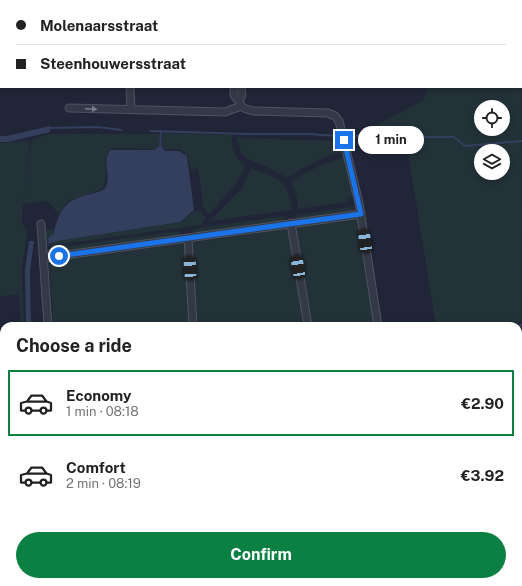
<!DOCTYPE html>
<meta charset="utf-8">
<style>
body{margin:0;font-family:"Public Sans",sans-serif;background:#f2f2f2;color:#222;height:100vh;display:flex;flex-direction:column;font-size:15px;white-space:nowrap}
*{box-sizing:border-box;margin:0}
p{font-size:13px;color:#767676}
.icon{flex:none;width:22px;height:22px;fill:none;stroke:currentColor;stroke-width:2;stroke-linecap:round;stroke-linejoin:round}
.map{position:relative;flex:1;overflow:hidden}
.drawer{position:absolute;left:0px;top:322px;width:522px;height:264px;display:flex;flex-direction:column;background:#fff;border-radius:12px 12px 0 0;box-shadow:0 2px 6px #0003}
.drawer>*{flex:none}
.guide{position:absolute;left:0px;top:0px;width:522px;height:88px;box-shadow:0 2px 6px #0003;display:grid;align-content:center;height:88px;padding:0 16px;background:#fff}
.controls{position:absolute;left:474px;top:100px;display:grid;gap:8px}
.controls a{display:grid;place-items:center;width:36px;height:36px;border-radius:50%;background:#fff;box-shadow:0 2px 6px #0003;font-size:20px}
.end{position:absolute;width:18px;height:18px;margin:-9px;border:5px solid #1a73e8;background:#fff;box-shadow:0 0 0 2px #fff}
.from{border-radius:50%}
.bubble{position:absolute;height:28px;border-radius:14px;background:#fff;box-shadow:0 2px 6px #0003;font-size:13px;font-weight:700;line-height:28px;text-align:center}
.car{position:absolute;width:12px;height:24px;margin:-12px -6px;border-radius:5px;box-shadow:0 0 3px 1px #0007;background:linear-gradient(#222 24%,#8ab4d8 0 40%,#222 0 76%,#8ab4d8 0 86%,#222 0)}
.guide b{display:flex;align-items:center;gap:14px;height:38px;font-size:15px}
.guide b+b{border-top:1px solid #e0e0e0}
.guide i{width:10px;height:10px;background:#222}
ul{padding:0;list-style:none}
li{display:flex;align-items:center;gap:12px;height:66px;margin:0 8px 6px;padding:0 8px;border:2px solid transparent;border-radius:0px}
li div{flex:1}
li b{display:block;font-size:15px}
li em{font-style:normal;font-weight:700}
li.selected{border-color:#0b8043}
li>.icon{width:36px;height:36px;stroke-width:1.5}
h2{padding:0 16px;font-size:18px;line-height:48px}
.button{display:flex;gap:8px;margin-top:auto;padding:8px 16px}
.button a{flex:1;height:46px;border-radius:24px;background:#0b8043;color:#fff;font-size:16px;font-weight:700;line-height:46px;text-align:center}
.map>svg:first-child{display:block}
.green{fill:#223238;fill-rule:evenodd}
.water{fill:#343f5e}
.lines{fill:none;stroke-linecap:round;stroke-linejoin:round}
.stream{stroke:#343f5e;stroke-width:2}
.minor-casing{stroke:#4e5362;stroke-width:9}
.minor{stroke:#343947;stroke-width:7}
.oneway{fill:#777c8c}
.route{stroke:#1a73e8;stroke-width:5}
</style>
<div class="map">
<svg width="522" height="586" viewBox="0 0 522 586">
<rect width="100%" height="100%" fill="#202637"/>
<!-- green -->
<path class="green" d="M521,25L522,320L514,326H436L407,146L360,142L358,134L423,101L429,87H521ZM481,107H503V129H481ZM481,151H503V173H481Z
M162,133L232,135C231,149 235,157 245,166L236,184L210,213L208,214L203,206L198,167L191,170L188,156L180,149H166L162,146Z
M48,134H159V145L155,149L116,148C95,152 114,178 100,190L70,200L65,204L59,214L47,201L23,204L22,221L27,234L22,270L24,326H21L19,295L0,296V143L30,141L23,204L31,140Z
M237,138L340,141L342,151L318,160L286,178L276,171L248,159L241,153Z
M344,157L353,196L348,197V202L298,209L296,194L291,182C307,170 325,164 344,157Z
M251,168C279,179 287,178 292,210L210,221L242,188Z
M355,206L351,211L298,219L297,215Z
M200,210L205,218V220L201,225L46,246L45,230L53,229L54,234L48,238L49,244L57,241L180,222L195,211Z
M284,216L285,221L194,234L193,229Z
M364,218L379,326H54L49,265L52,261L226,238L285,228Z
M179,231L180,236L52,254L47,249Z
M0,348H4V405L0,406Z
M522,459V586H392L387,582H518V462Z"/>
<!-- water -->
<path class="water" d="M50,126V132L8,142H0V136H7Z
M158,147H162L165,151H179L187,156L194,210L180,222L57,241L49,244L48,238L54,234C54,228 57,222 59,216C67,199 77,198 94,193C98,192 102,191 105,188C113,177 100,160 111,150H155Z
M29,241H34L30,270L31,326H26L25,270Z"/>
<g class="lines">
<!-- stream -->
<path class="stream" d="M508,1V0
M48,128L98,127L121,130
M151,131L248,134H308L339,136
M354,136L382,135L405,138
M413,137H454L465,146L522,141
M160,150L161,131
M518,327L522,324
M518,465L522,462
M354,586L358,584"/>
<!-- minor casing -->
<g class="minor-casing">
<path id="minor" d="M228,0V1
M292,0V1
M130,87L131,110
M234,87V95L239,101
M241,87L242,95L239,101L241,106L246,109L253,111L328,113L335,116L339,121L359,203L378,326
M69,108L225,112L241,106
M291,223L308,326
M41,224L48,326
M188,238L193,326
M44,258L361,214
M518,335L522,334
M518,399L522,398
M0,411H4
M518,453L522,450
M65,582V586
M194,586L199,582
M334,586L339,582"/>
</g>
<!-- minor -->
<use href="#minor" class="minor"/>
</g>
<!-- one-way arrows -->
<defs><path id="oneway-solid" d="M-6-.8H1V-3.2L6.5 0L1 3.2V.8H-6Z"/></defs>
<use class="oneway" href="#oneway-solid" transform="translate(91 109) rotate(2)"/>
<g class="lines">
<!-- route -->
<path class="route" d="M59,256L361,214L344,140"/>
</g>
</svg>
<div class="controls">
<a><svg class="icon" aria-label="locate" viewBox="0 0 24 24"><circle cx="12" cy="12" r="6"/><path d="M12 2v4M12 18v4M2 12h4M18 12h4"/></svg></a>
<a><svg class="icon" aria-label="layers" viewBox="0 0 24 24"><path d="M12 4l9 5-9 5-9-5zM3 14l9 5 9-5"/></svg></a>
</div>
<i class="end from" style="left:59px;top:256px"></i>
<i class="end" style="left:344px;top:140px"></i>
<div class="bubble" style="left:358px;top:126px;width:66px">1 min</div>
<i class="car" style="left:365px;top:241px;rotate:352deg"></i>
<i class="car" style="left:298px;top:267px;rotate:351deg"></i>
<i class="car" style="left:190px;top:268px;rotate:357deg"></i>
<div class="guide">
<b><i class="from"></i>Molenaarsstraat</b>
<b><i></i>Steenhouwersstraat</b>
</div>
<section class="drawer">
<h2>Choose a ride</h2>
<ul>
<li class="selected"><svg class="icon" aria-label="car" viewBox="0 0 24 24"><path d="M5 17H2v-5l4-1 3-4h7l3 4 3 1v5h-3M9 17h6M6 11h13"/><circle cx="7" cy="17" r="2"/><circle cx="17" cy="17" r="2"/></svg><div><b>Economy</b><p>1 min · 08:18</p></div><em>€2.90</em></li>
<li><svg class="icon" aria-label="car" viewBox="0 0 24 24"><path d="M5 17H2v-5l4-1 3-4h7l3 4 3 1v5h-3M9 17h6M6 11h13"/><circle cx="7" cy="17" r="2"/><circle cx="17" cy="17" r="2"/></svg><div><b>Comfort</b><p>2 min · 08:19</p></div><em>€3.92</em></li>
</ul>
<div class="button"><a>Confirm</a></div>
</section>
</div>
